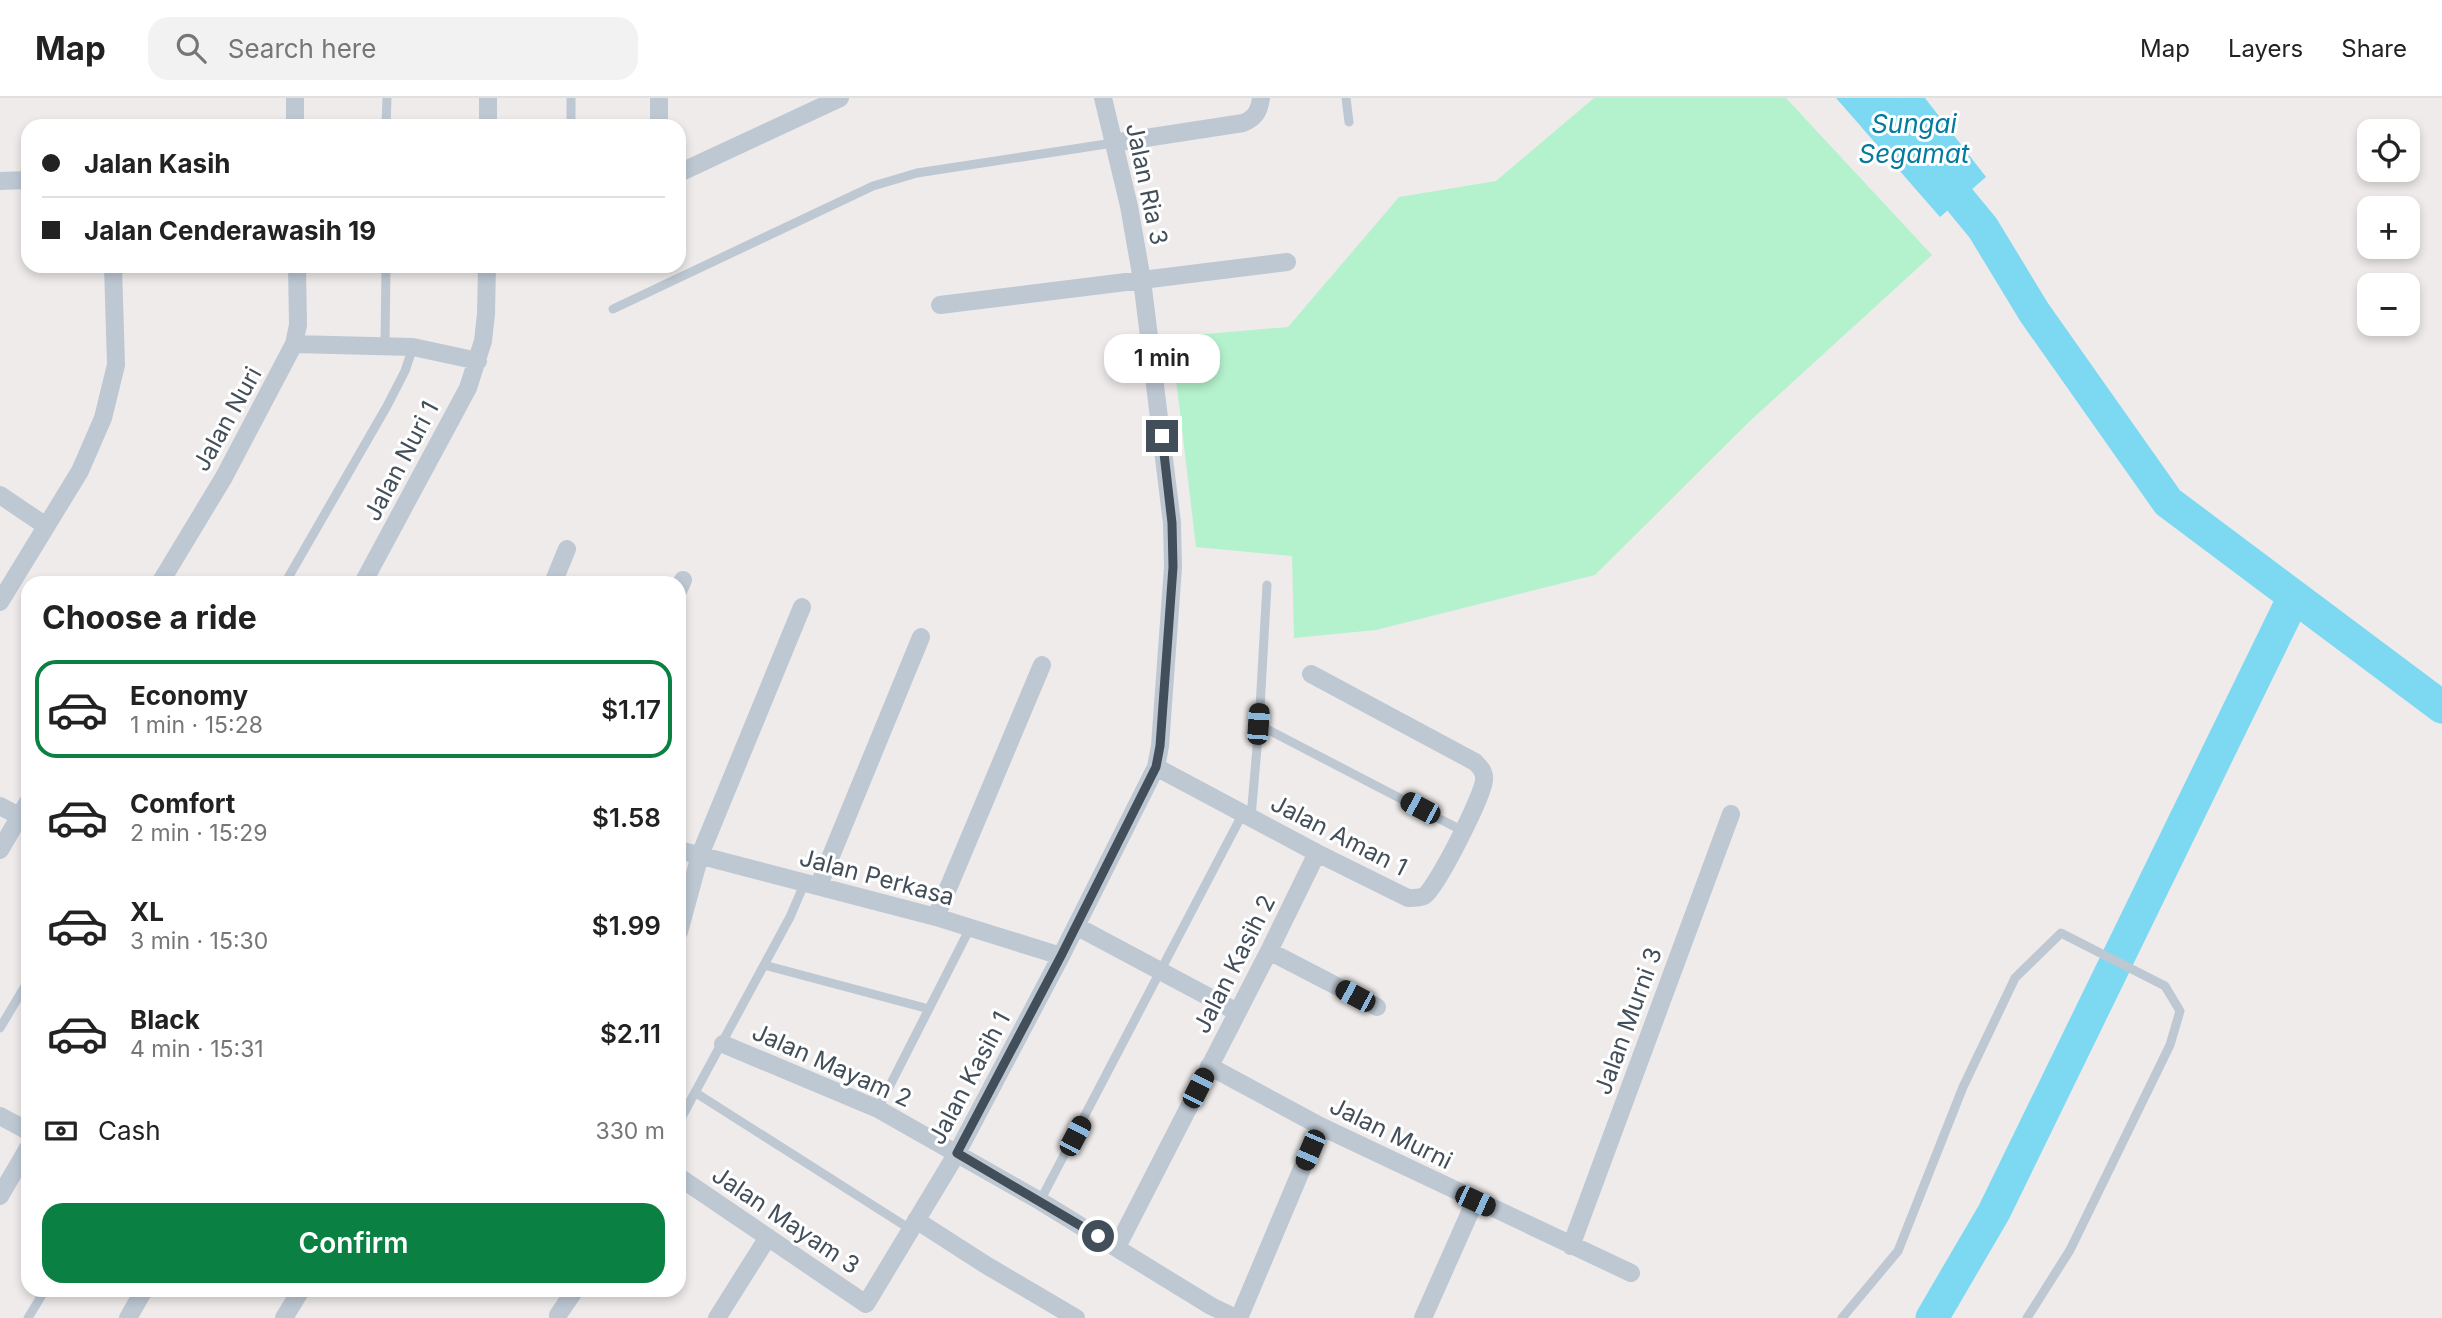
<!DOCTYPE html>
<meta charset="utf-8">
<style>
body{margin:0;font-family:Inter,sans-serif;background:#f2f2f2;color:#222;height:100vh;display:flex;flex-direction:column;font-size:26px;white-space:nowrap}
*{box-sizing:border-box;margin:0}
p{font-size:23px;color:#767676}
.icon{flex:none;width:38px;height:38px;fill:none;stroke:currentColor;stroke-width:2;stroke-linecap:round;stroke-linejoin:round}
.map{position:relative;flex:1;overflow:hidden}
.details{position:absolute;left:21px;top:478px;width:665px;height:721px;display:flex;flex-direction:column;background:#fff;border-radius:21px;box-shadow:0 4px 10px #0003}
.details>*{flex:none}
.top-card{position:absolute;left:21px;top:21px;width:665px;height:154px;border-radius:21px;box-shadow:0 4px 10px #0003;display:grid;align-content:center;height:154px;padding:0 21px;background:#fff}
.controls{position:absolute;left:2357px;top:21px;display:grid;gap:14px}
.controls a{display:grid;place-items:center;width:63px;height:63px;border-radius:14px;background:#fff;box-shadow:0 4px 10px #0003;font-size:35px}
.end{position:absolute;width:32px;height:32px;margin:-16px;border:9px solid #424e5a;background:#fff;box-shadow:0 0 0 4px #fff}
.from{border-radius:50%}
.bubble{position:absolute;height:49px;border-radius:21px;background:#fff;box-shadow:0 4px 10px #0003;font-size:23px;font-weight:600;line-height:49px;text-align:center}
.car{position:absolute;width:21px;height:42px;margin:-21px -10px;border-radius:9px;box-shadow:0 0 5px 2px #0007;background:linear-gradient(#222 24%,#8ab4d8 0 40%,#222 0 76%,#8ab4d8 0 86%,#222 0)}
.top-card b{display:flex;align-items:center;gap:24px;height:66px;font-size:26px}
.top-card b+b{border-top:2px solid #e0e0e0}
.top-card i{width:18px;height:18px;background:#222}
ul{padding:0;list-style:none}
li{display:flex;align-items:center;gap:21px;height:98px;margin:0 14px 10px;padding:0 7px;border:4px solid transparent;border-radius:21px}
li div{flex:1}
li b{display:block;font-size:26px}
li em{font-style:normal;font-weight:600}
li.selected{border-color:#0b8043}
li>.icon{width:63px;height:63px;stroke-width:1.5}
h2{padding:0 21px;font-size:32px;line-height:84px}
.pay{display:flex;align-items:center;gap:18px;height:77px;padding:0 21px;font-size:26px}
.pay p{margin-inline-start:auto}
.action{display:flex;gap:14px;margin-top:auto;padding:14px 21px}
.action a{flex:1;height:80px;border-radius:21px;background:#0b8043;color:#fff;font-size:28px;font-weight:600;line-height:80px;text-align:center}
header{display:flex;align-items:center;gap:42px;box-sizing:border-box;height:98px;padding:0 35px;background:#fff;border-bottom:2px solid #e0e0e0}
header strong{font-size:33px}
nav{display:flex;gap:38px;margin-inline-start:auto;font-size:24px}
.search{width:490px;height:63px;background:#f2f2f2;display:flex;align-items:center;gap:18px;box-sizing:border-box;padding:0 24px;border-radius:21px;color:#767676;font-size:26px}
.map>svg:first-child{display:block}
.green{fill:#b4f2cd}
.water{fill:#7dd8f2}
.lines{fill:none;stroke-linecap:round;stroke-linejoin:round}
.river{stroke:#7dd8f2;stroke-width:33}
.service{stroke:#bdc8d3;stroke-width:9}
.minor{stroke:#bdc8d3;stroke-width:18}
.route{stroke:#424e5a;stroke-width:9}
.labels{text-anchor:middle;dominant-baseline:central;stroke-width:6;stroke-linejoin:round;paint-order:stroke}
.street-label{font-size:24px;fill:#424e5a;stroke:#fff}
.water-label{font-size:26px;font-style:italic;fill:#037b9f;stroke:#fff}
</style>
<header>
<strong>Map</strong>
<div class="search"><svg class="icon" aria-label="search" viewBox="0 0 24 24"><circle cx="10" cy="10" r="6"/><path d="M15 15l6 6"/></svg>Search here</div>
<nav><a>Map</a><a>Layers</a><a>Share</a></nav>
</header>
<div class="map">
<svg width="2442" height="1220" viewBox="0 0 2442 1220">
<rect width="100%" height="100%" fill="#efebeb"/>
<!-- green -->
<path class="green" d="M1594,0H1786L1932,157L1751,322L1595,477L1376,532L1294,540L1292,458L1196,449L1171,239L1288,229L1399,99L1496,83Z"/>
<!-- water -->
<path class="water" d="M1836,0H1925L1986,79L1940,119Z"/>
<g class="lines">
<!-- river -->
<path class="river" d="M1876,0L1983,130L2034,214L2168,404L2442,609
M1932,1220L1994,1114L2294,499"/>
<!-- service -->
<path class="service" d="M1346,0L1349,24
M386,28L387,0
M571,28V0
M613,211L873,88L917,75L1113,45
M385,247L386,168
M285,485L387,308L405,273L413,249
M1259,627L1267,487
M1251,719L1259,627L1463,733
M764,867L929,911
M0,930L28,883
M696,995L910,1131
M878,1011L970,830
M679,1024L790,819L805,784
M1040,1103L1243,715
M28,1220L45,1192
M1842,1220L1898,1153L1963,989L2015,880L2061,835L2165,888L2180,913L2170,947L2070,1152L2027,1220"/>
<!-- minor -->
<path class="minor" d="M295,0V28
M488,0V28
M659,0V28
M1113,45L1243,25C1255,20 1259,14 1261,0
M679,75L840,0
M0,83L28,82
M940,207L1287,164
M294,246L413,249L478,263
M0,397L46,428
M160,485L224,379L294,246L298,227L297,168
M363,485L468,290L483,243L486,216L487,168
M553,485L567,451
M679,491L683,482
M0,504L80,373L103,320L116,267L113,168
M1156,669L1317,755L1408,800C1413,800 1420,800 1424,798C1436,791 1483,698 1484,682C1485,674 1480,669 1475,664L1311,576
M0,708L19,718
M0,752L28,704
M679,752L936,819L1061,858
M819,787L921,539
M936,819L1042,567
M1076,828L1237,914
M679,834L700,757L802,509
M1269,853L1377,909
M723,946L878,1011L1040,1103L1211,1208L1236,1220
M1209,968L1320,1028L1631,1175
M0,1018L28,1033
M679,1079L866,1206L957,1055L1061,858L1156,669L1160,648L1173,469L1172,425L1142,182L1129,108L1103,0
M0,1098L28,1050
M916,1122L986,1167L1076,1220
M1571,1148L1731,716
M1117,1149L1269,853L1317,755
M558,1217L575,1192
M128,1220L144,1192
M284,1220L301,1192
M717,1220L768,1139
M1239,1220L1320,1028
M1423,1220L1475,1103"/>
</g>
<g class="lines">
<!-- route -->
<path class="route" d="M1098,1138L957,1055L1061,858L1156,669L1160,648L1173,469L1172,425L1162,338"/>
</g>
<g class="labels">
<!-- street labels -->
<g class="street-label">
<text transform="translate(1147 86) rotate(78)">Jalan Ria 3</text>
<text transform="translate(227 321) rotate(-61)">Jalan Nuri</text>
<text transform="translate(401 363) rotate(-62)">Jalan Nuri 1</text>
<text transform="translate(1339 737) rotate(27)">Jalan Aman 1</text>
<text transform="translate(877 779) rotate(15)">Jalan Perkasa</text>
<text transform="translate(1234 866) rotate(-63)">Jalan Kasih 2</text>
<text transform="translate(1628 923) rotate(-70)">Jalan Murni 3</text>
<text transform="translate(832 967) rotate(24)">Jalan Mayam 2</text>
<text transform="translate(969 980) rotate(-62)">Jalan Kasih 1</text>
<text transform="translate(1391 1035) rotate(26)">Jalan Murni</text>
<text transform="translate(786 1122) rotate(34)">Jalan Mayam 3</text>
</g>
<!-- water labels -->
<g class="water-label">
<text x="1914" y="25">Sungai<tspan x="1914" dy="30">Segamat</tspan></text>
</g>
</g>
</svg>
<div class="controls">
<a><svg class="icon" aria-label="locate" viewBox="0 0 24 24"><circle cx="12" cy="12" r="6"/><path d="M12 2v4M12 18v4M2 12h4M18 12h4"/></svg></a>
<a>+</a>
<a>−</a>
</div>
<i class="end from" style="left:1098px;top:1138px"></i>
<i class="end" style="left:1162px;top:338px"></i>
<div class="bubble" style="left:1104px;top:236px;width:116px">1 min</div>
<i class="car" style="left:1258px;top:626px;rotate:4deg"></i>
<i class="car" style="left:1420px;top:710px;rotate:298deg"></i>
<i class="car" style="left:1355px;top:898px;rotate:298deg"></i>
<i class="car" style="left:1198px;top:990px;rotate:27deg"></i>
<i class="car" style="left:1075px;top:1038px;rotate:28deg"></i>
<i class="car" style="left:1310px;top:1052px;rotate:203deg"></i>
<i class="car" style="left:1475px;top:1103px;rotate:115deg"></i>
<div class="top-card">
<b><i class="from"></i>Jalan Kasih</b>
<b><i></i>Jalan Cenderawasih 19</b>
</div>
<section class="details">
<h2>Choose a ride</h2>
<ul>
<li class="selected"><svg class="icon" aria-label="car" viewBox="0 0 24 24"><path d="M5 17H2v-5l4-1 3-4h7l3 4 3 1v5h-3M9 17h6M6 11h13"/><circle cx="7" cy="17" r="2"/><circle cx="17" cy="17" r="2"/></svg><div><b>Economy</b><p>1 min · 15:28</p></div><em>$1.17</em></li>
<li><svg class="icon" aria-label="car" viewBox="0 0 24 24"><path d="M5 17H2v-5l4-1 3-4h7l3 4 3 1v5h-3M9 17h6M6 11h13"/><circle cx="7" cy="17" r="2"/><circle cx="17" cy="17" r="2"/></svg><div><b>Comfort</b><p>2 min · 15:29</p></div><em>$1.58</em></li>
<li><svg class="icon" aria-label="car" viewBox="0 0 24 24"><path d="M5 17H2v-5l4-1 3-4h7l3 4 3 1v5h-3M9 17h6M6 11h13"/><circle cx="7" cy="17" r="2"/><circle cx="17" cy="17" r="2"/></svg><div><b>XL</b><p>3 min · 15:30</p></div><em>$1.99</em></li>
<li><svg class="icon" aria-label="car" viewBox="0 0 24 24"><path d="M5 17H2v-5l4-1 3-4h7l3 4 3 1v5h-3M9 17h6M6 11h13"/><circle cx="7" cy="17" r="2"/><circle cx="17" cy="17" r="2"/></svg><div><b>Black</b><p>4 min · 15:31</p></div><em>$2.11</em></li>
</ul>
<div class="pay"><svg class="icon" aria-label="cash" viewBox="0 0 24 24"><path d="M3 7h18v10H3z"/><circle cx="12" cy="12" r="2"/></svg>Cash<p>330 m</p></div>
<div class="action"><a>Confirm</a></div>
</section>
</div>
